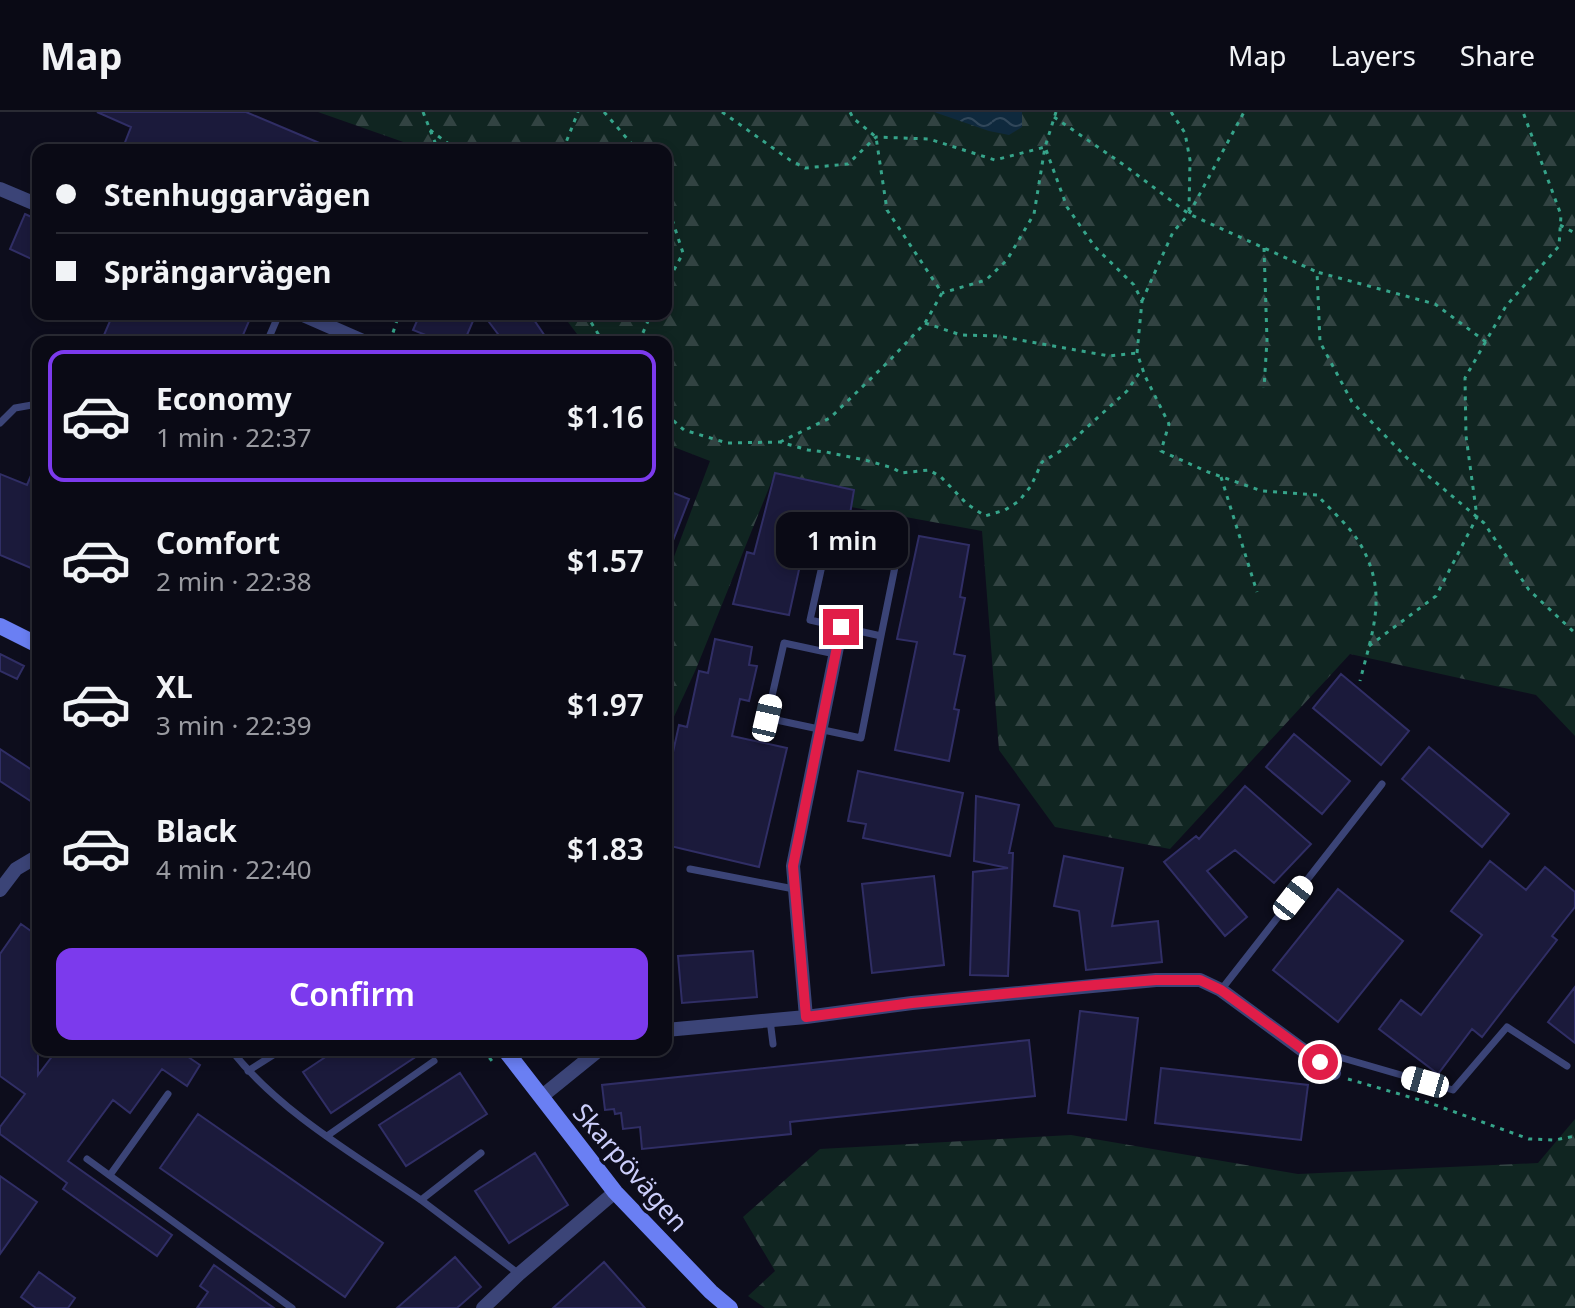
<!DOCTYPE html>
<meta charset="utf-8">
<style>
body{margin:0;font-family:"Noto Sans",sans-serif;background:#181822;color:#f1f3f6;height:100vh;display:flex;flex-direction:column;font-size:30px;white-space:nowrap}
*{box-sizing:border-box;margin:0}
p{font-size:26px;color:#999aa0}
.icon{flex:none;width:44px;height:44px;fill:none;stroke:currentColor;stroke-width:2;stroke-linecap:round;stroke-linejoin:round}
.map{position:relative;flex:1;overflow:hidden}
.details{position:absolute;left:32px;top:224px;width:640px;height:720px;display:flex;flex-direction:column;background:#0a0a15;border-radius:16px;box-shadow:0 4px 12px #0003,0 0 0 2px #2a2b34}
.details>*{flex:none}
.banner{position:absolute;left:32px;top:32px;width:640px;height:176px;border-radius:16px;box-shadow:0 4px 12px #0003,0 0 0 2px #2a2b34;display:grid;align-content:center;height:176px;padding:0 24px;background:#0a0a15}
.end{position:absolute;width:36px;height:36px;margin:-18px;border:10px solid #e11d48;background:#fff;box-shadow:0 0 0 4px #fff}
.from{border-radius:50%}
.bubble{position:absolute;height:56px;border-radius:16px;background:#0a0a15;box-shadow:0 4px 12px #0003,0 0 0 2px #2a2b34;font-size:26px;font-weight:600;line-height:56px;text-align:center}
.car{position:absolute;width:24px;height:48px;margin:-24px -12px;border-radius:10px;box-shadow:0 0 6px 2px #0007;background:linear-gradient(#fff 24%,#345 0 40%,#fff 0 76%,#345 0 86%,#fff 0)}
.banner b{display:flex;align-items:center;gap:28px;height:76px;font-size:30px}
.banner b+b{border-top:2px solid #2a2b34}
.banner i{width:20px;height:20px;background:#f1f3f6}
ul{padding:14px 0 0;list-style:none}
li{display:flex;align-items:center;gap:24px;height:132px;margin:0 16px 12px;padding:0 8px;border:4px solid transparent;border-radius:16px}
li div{flex:1}
li b{display:block;font-size:30px}
li em{font-style:normal;font-weight:600}
li.on{border-color:#7c3aed}
li>.icon{width:72px;height:72px;stroke-width:1.5}
.primary-button{display:flex;gap:16px;margin-top:auto;padding:16px 24px}
.primary-button a{flex:1;height:92px;border-radius:16px;background:#7c3aed;color:#fff;font-size:32px;font-weight:600;line-height:92px;text-align:center}
header{display:flex;align-items:center;gap:48px;box-sizing:border-box;height:112px;padding:0 40px;background:#0a0a15;border-bottom:2px solid #2a2b34}
header strong{font-size:38px}
nav{display:flex;gap:44px;margin-inline-start:auto;font-size:28px}
.map>svg:first-child{display:block}
.forest{fill:url(#forest-firs)}
.water{fill:url(#water-waves)}
.building{fill:#1b1a3b;stroke:#302e65;stroke-width:2}
.lines{fill:none;stroke-linecap:round;stroke-linejoin:round}
.path{stroke:#36a48a;stroke-width:3;stroke-dasharray:4 6;stroke-linecap:butt}
.lane{stroke:#3b4477;stroke-width:7}
.street{stroke:#3b4477;stroke-width:14}
.secondary{stroke:#6a7ff3;stroke-width:16}
.route{stroke:#e11d48;stroke-width:10}
.labels{text-anchor:middle;dominant-baseline:central;stroke-width:7;stroke-linejoin:round;paint-order:stroke}
.street-label{font-size:26px;fill:#cccefb;stroke:#0d0d1c}
</style>
<header>
<strong>Map</strong>
<nav><a>Map</a><a>Layers</a><a>Share</a></nav>
</header>
<div class="map">
<svg width="1575" height="1196" viewBox="0 0 1575 1196">
<defs>
<pattern id="forest-firs" width="22" height="20" patternUnits="userSpaceOnUse" patternTransform="scale(2)"><rect width="22" height="20" fill="#102521"/><path d="M5 1l3.5 6h-7zM16 11l3.5 6h-7z" fill="#324342"/></pattern>
<pattern id="water-waves" width="16" height="10" patternUnits="userSpaceOnUse" patternTransform="scale(2)"><rect width="16" height="10" fill="#0f293d"/><path d="M0 5q4-4 8 0t8 0" fill="none" stroke="#31475a"/></pattern>
</defs>
<rect width="100%" height="100%" fill="#0d0d1c"/>
<!-- forest -->
<path class="forest" d="M318,0H934L1022,15V0H1575V624L1536,583L1350,542L1170,737L1055,715L999,638L982,419L851,395L854,378L775,361L696,557L666,622V466L710,349L666,332V230H583L562,202H666V38H426Z
M1575,1007V1196H765L748,1184L775,1159L743,1105L820,1037L1071,1023L1298,1062L1538,1051Z"/>
<!-- water -->
<path class="water" d="M934,0H1022V15L1009,23L989,19Z"/>
<!-- building -->
<path class="building" d="M97,0H246L336,38H122L131,15Z
M25,102L38,108V150L10,137Z
M113,202H252L240,230H101Z
M420,202H476L464,230H443L413,218Z
M483,202H530L549,230H504Z
M38,347V459L0,443V362L27,373Z
M775,361L854,378L849,408L812,401L802,435H804L789,503L733,492L747,440L754,442Z
M666,378L689,387L667,444H666Z
M919,424L969,433L960,485L965,486L954,542L965,544L954,597L959,598L949,649L895,638L917,530L897,527Z
M715,527L752,535L749,553L757,554L749,589L740,587L732,624L787,636L759,755L666,733V672L679,613L687,615L699,559L708,561Z
M0,542L24,554L17,567L0,559Z
M1341,562L1409,619L1381,653L1313,596Z
M1294,622L1350,669L1322,702L1266,655Z
M1429,635L1509,702L1482,735L1402,667Z
M0,637L38,662V694L0,669Z
M858,659L963,681L950,744L863,726L866,712L848,709Z
M1245,674L1311,732L1274,771L1235,738L1207,759L1247,805L1225,824L1164,750L1196,724L1199,727Z
M976,684L1019,693L1009,741H1013L1008,864L970,863L973,760L1008,756L974,749Z
M1064,744L1123,756L1112,814L1158,809L1162,850L1086,858L1079,799L1054,794Z
M1490,749L1526,778L1545,755L1575,780V795L1552,824L1557,828L1482,925L1472,917L1438,962L1379,917L1401,888L1421,903L1482,823L1451,799Z
M934,764L944,853L872,861L862,772Z
M1338,777L1403,829L1338,910L1273,858Z
M21,812L38,824V963L57,938H178L200,953L187,974L162,957L130,1001L113,988L68,1049L172,1123L157,1144L63,1077L67,1071L0,1022V1015L25,982L0,964V842Z
M753,839L757,885L682,891L678,844Z
M1575,875V931L1548,910Z
M1080,899L1138,906L1126,1008L1068,1001Z
M1029,928L1035,984L790,1010L791,1022L642,1037L640,1015L623,1017L621,1001L615,1002L614,997L605,998L602,973Z
M336,938H426L331,1001L303,960Z
M1161,956L1308,973L1301,1028L1155,1011Z
M460,961L487,1002L406,1054L379,1013Z
M198,1002L383,1131L345,1185L160,1056Z
M535,1041L568,1093L509,1131L475,1079Z
M0,1064L37,1090L0,1142Z
M455,1145L481,1175L457,1196H397Z
M604,1150L645,1196H553Z
M214,1153L274,1196H197L208,1180L200,1174Z
M39,1160L75,1186L68,1196H36L21,1185Z"/>
<g class="lines">
<!-- path -->
<path class="path" d="M423,0L438,38
M604,0L637,38
M722,0L790,48L805,56L848,52L876,25L929,27L995,48L1045,35L1034,102L1007,148L986,168L942,181
M1056,0L1045,35L1067,95L1095,135L1134,173L1142,189L1137,241L1145,264L1169,312L1161,339L1208,360L1262,379L1317,383C1331,398 1348,413 1359,430C1389,480 1373,517 1360,569
M1171,0L1185,21L1190,48L1189,99
M1054,5L1124,53L1189,102L1317,160
M430,18L457,38
M563,38L578,0
M666,89L683,141L666,173
M1560,113L1575,121
M1264,136L1267,228L1264,276
M1142,189L1173,120L1189,102L1244,0
M586,202L603,230
M925,211L961,223L998,224L1109,244L1137,241
M390,230L399,202
M639,230L651,202
M1486,230L1435,192L1317,160L1320,230L1352,290L1407,346L1484,411L1529,478L1575,521
M666,302L684,318L727,331L780,330L808,338L826,340L865,348L893,356L901,361L929,358L941,365L967,392L985,404L1005,398L1019,389L1031,374L1042,350L1062,338L1127,279L1142,257
M780,330L830,306L888,250L925,211L942,181L887,98L876,25L853,6L850,0
M1221,365L1257,480
M1369,534L1436,484L1477,405L1466,324L1465,266L1506,194L1559,134L1561,103L1523,0
M483,938L492,949
M1348,967L1430,991L1529,1027L1555,1028L1575,1024"/>
<!-- lane -->
<path class="lane" d="M267,230L279,202
M0,311L15,296L32,293
M829,422L810,508L881,524L899,435
M835,542L784,531L767,606L861,626L881,524
M690,757L794,777
M1221,878L1382,672
M770,908L773,932
M231,938C281,1001 355,1043 421,1088
M1320,950L1339,945L1453,978L1507,915L1567,954
M248,959L281,938
M327,1024L434,949
M481,1041L421,1088L519,1162
M87,1047L292,1196
M110,1063L168,982"/>
<!-- street -->
<path class="street" d="M0,77L38,93
M301,202L365,230
M0,778L16,757L38,744
M806,905L793,754L841,515
M666,918L806,905L912,891L1156,868H1200L1221,878L1334,961
M541,985L599,938
M483,1196L519,1162L615,1080"/>
<!-- secondary -->
<path class="secondary" d="M0,514L38,533
M505,938L615,1080L711,1180L730,1196"/>
</g>
<g class="lines">
<!-- route -->
<path class="route" d="M841,515L793,754L806,905L912,891L1095,873L1156,868H1200L1221,878L1320,950"/>
</g>
<g class="labels">
<!-- street labels -->
<g class="street-label">
<text transform="translate(631 1055) rotate(49)">Skarpövägen</text>
</g>
</g>
</svg>
<i class="end from" style="left:1320px;top:950px"></i>
<i class="end" style="left:841px;top:515px"></i>
<div class="bubble" style="left:776px;top:400px;width:132px">1 min</div>
<i class="car" style="left:767px;top:606px;rotate:13deg"></i>
<i class="car" style="left:1293px;top:786px;rotate:38deg"></i>
<i class="car" style="left:1425px;top:970px;rotate:286deg"></i>
<div class="banner">
<b><i class="from"></i>Stenhuggarvägen</b>
<b><i></i>Sprängarvägen</b>
</div>
<section class="details">
<ul>
<li class="on"><svg class="icon" aria-label="car" viewBox="0 0 24 24"><path d="M5 17H2v-5l4-1 3-4h7l3 4 3 1v5h-3M9 17h6M6 11h13"/><circle cx="7" cy="17" r="2"/><circle cx="17" cy="17" r="2"/></svg><div><b>Economy</b><p>1 min · 22:37</p></div><em>$1.16</em></li>
<li><svg class="icon" aria-label="car" viewBox="0 0 24 24"><path d="M5 17H2v-5l4-1 3-4h7l3 4 3 1v5h-3M9 17h6M6 11h13"/><circle cx="7" cy="17" r="2"/><circle cx="17" cy="17" r="2"/></svg><div><b>Comfort</b><p>2 min · 22:38</p></div><em>$1.57</em></li>
<li><svg class="icon" aria-label="car" viewBox="0 0 24 24"><path d="M5 17H2v-5l4-1 3-4h7l3 4 3 1v5h-3M9 17h6M6 11h13"/><circle cx="7" cy="17" r="2"/><circle cx="17" cy="17" r="2"/></svg><div><b>XL</b><p>3 min · 22:39</p></div><em>$1.97</em></li>
<li><svg class="icon" aria-label="car" viewBox="0 0 24 24"><path d="M5 17H2v-5l4-1 3-4h7l3 4 3 1v5h-3M9 17h6M6 11h13"/><circle cx="7" cy="17" r="2"/><circle cx="17" cy="17" r="2"/></svg><div><b>Black</b><p>4 min · 22:40</p></div><em>$1.83</em></li>
</ul>
<div class="primary-button"><a>Confirm</a></div>
</section>
</div>
